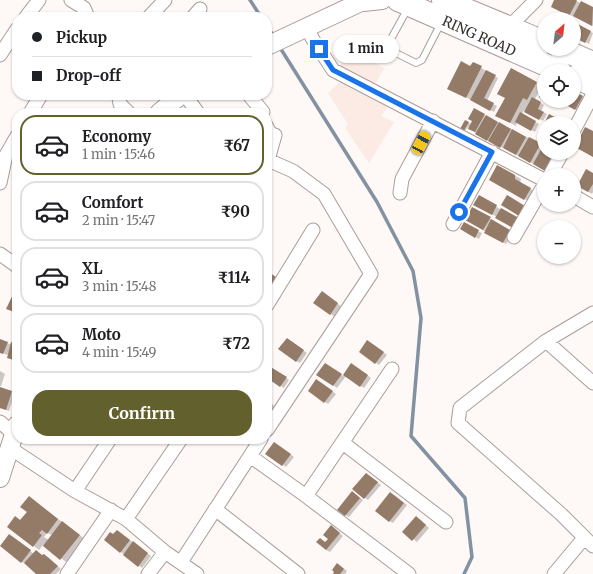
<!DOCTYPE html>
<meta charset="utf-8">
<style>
body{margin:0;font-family:Merriweather,serif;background:#f6f6f6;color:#202124;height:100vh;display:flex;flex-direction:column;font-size:15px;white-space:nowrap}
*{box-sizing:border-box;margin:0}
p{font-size:13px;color:#757577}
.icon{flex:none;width:22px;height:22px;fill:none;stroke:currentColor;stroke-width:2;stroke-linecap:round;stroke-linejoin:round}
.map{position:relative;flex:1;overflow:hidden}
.side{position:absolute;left:12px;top:108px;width:260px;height:336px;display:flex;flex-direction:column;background:#fff;border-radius:16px;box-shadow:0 1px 3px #0004}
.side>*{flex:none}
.hud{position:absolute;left:12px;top:12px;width:260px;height:88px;border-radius:16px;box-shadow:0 1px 3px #0004;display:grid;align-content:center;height:88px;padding:0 20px;background:#fff}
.needle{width:26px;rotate:28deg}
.buttons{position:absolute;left:537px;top:12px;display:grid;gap:8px}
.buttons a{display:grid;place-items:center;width:44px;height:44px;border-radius:50%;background:#fff;box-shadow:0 1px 3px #0004;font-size:20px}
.end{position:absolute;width:18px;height:18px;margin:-9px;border:5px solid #1a73e8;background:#fff;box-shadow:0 0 0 2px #fff}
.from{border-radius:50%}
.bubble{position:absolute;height:28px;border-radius:14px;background:#fff;box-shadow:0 1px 3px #0004;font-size:13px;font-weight:700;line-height:28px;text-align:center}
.car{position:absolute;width:12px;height:24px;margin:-12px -6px;border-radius:5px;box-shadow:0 0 3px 1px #0007;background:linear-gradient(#f5c518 24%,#345 0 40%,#f5c518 0 76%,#345 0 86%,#f5c518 0)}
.hud b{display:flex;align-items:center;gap:14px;height:38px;font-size:15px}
.hud b+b{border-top:1px solid #e0e0e0}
.hud i{width:10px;height:10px;background:#202124}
ul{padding:7px 0 0;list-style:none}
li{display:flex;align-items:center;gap:12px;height:60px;margin:0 8px 6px;padding:0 12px;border:2px solid #e0e0e0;border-radius:16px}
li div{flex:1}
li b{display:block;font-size:15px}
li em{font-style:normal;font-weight:700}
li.active{border-color:#62602d}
li>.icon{width:36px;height:36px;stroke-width:1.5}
.button{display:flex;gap:8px;margin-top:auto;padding:8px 20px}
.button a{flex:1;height:46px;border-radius:16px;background:#62602d;color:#fff;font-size:16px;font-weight:700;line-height:46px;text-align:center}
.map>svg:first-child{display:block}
.built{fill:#fceae4}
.shadow{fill:#0003;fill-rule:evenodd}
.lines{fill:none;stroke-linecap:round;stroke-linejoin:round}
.stream{stroke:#8392a2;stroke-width:3.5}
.building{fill:#947b67}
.lane-casing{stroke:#aa9d99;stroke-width:8}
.street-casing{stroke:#aa9d99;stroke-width:15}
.secondary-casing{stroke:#aa9d99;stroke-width:20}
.highway-casing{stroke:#aa9d99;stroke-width:24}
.lane{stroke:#fff;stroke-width:6}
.street{stroke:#fff;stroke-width:13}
.secondary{stroke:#fff;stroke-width:18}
.highway{stroke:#fff;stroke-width:22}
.route{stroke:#1a73e8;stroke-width:5}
.labels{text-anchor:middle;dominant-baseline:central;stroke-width:4;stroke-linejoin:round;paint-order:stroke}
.street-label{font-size:14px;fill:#383331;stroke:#fff}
</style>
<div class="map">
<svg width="593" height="574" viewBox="0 0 593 574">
<rect width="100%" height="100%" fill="#fef8f6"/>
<!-- built -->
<path class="built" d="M347,53L351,56L353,53L367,61L368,59L384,68L373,88L338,70Z
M341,81L389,105L381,116L394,122L369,163L345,128L348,124L328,93Z"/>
<!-- shadow -->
<path class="shadow" d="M555,0H573L593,8V26L552,6Z
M574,23L593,33L589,44L574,36Z
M473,63L498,78L487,101L497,106L494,112L454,91Z
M512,69L542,86L535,99L544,105L541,111L547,114L543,121L524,110L522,115L539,124L535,132L517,122L516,126L496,115L506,97Z
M574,92L586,99L579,111L560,101H574Z
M484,115L544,146V153L534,164L480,136L468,127L465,131L461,129L466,121L471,124Z
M498,166L521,179L520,183L536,192L530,202L490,180Z
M593,174V192L592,194L578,186Z
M479,196L500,209L522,221L497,217L475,205Z
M473,208L513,233L506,244L466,220Z
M464,224L482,233L479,239L461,229Z
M325,295L341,306L334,316L330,314Z
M0,340L12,345H17V361L8,357L10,352L7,355L0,352Z
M290,341L307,353L300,363L296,361Z
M371,343L387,355L379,365L360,352Z
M352,364L371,378L364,388L346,376L337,388L318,374L329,366L343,376Z
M269,367L289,380L284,388L267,377Z
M0,371L5,374L1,386H0Z
M320,382L336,394L328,404L309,391Z
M0,391L15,393L9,411L0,408Z
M267,399L275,407L267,415Z
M278,445L294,457L286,467L283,465Z
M370,476L381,485L368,500L365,498Z
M353,492L363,500L349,517L345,515Z
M394,495L407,505L393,523L389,521Z
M34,501L85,539L66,562L43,545L39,550L34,546L8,527L21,521ZM47,533L52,535L49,540L44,537Z
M420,519L429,528L417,542L404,532Z
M335,529L343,536L330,552L326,550V543Z
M118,531L151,556L142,568L105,540L114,535Z
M13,537L34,554L48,557L61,569L56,574H37L26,563L21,562Z
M341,566L347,571L345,574H334Z"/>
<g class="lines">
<!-- stream -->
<path class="stream" d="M250,0L261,17
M267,26L274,37
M279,46L377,202L413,271L421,318L411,436L465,498L472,557L464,574"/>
</g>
<!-- building -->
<path class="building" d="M554,0H576L577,1L569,16L551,7Z
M581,1L593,7L592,26L573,16Z
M574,22L591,31L585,43L574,37Z
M461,61L470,66L473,62L482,66L466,98L447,89Z
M511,68L537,82L527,100L523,98L510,123L495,116L505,98L497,94Z
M486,70L496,75L484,98L494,103L490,111L470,100Z
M544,88V100L539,97Z
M574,91L583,96L575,110L559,101H574Z
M532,97L541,102L538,109L544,112L539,120L524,112Z
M474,108L485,114L475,132L468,129L472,121L468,119Z
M520,112L536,121L531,131L515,122Z
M549,114L567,123H544Z
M486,115L498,122L487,141L475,134Z
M465,120L469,122L463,132L460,129Z
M499,122L511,129L500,148L488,141Z
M585,127L593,131V157L575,147Z
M512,129L526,137L516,155L503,148Z
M529,137L541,143L530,163L518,156Z
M544,144V153H555L545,171L533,164Z
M497,165L515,175V179L531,188L524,200L489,180Z
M586,169L593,173V184L588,192L577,186Z
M479,195L497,205L492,215L473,205Z
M507,195L525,206L519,216L501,205Z
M472,207L491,217L483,230L465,220Z
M501,208L519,218L513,228L495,218Z
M491,219L510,230L503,243L484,233Z
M464,222L479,230L475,238L460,229Z
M267,271L276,277L271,285L267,282Z
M17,286V313L6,309Z
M322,291L338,303L330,315L313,303Z
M287,338L304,350L296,362L278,349Z
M0,339L8,342L3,354L0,353Z
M367,340L384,352L375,364L359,352Z
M11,342L17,344V361L7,358Z
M325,363L342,374L333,386L316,375Z
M351,363L368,375L360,387L343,375Z
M269,366L287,377L280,387L267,378V369Z
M316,379L333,391L324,403L308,391Z
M0,387L12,391L6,410L0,408Z
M267,399L272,404L267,410Z
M274,442L291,454L282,466L265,454Z
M366,473L378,482L364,499L352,489Z
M352,491L360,498L345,516L337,510Z
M390,492L404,503L389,522L375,511Z
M29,496L58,519L47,534L42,530L39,533L42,535L33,547L7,527L15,516L20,520L27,512L20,507Z
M416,516L426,525L412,541L402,532Z
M62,521L80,535L60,560L43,546Z
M331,525L340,533L326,550L316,542L320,538L325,542L328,539L323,535Z
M117,530L130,540L120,553L104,540L110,532L113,534Z
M9,534L31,550L21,563L0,546Z
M133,541L148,553L138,567L123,555Z
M36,550L42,555L44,554L58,566L50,574H36L24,563Z
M337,563L344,569L340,574H333L334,572L332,570Z"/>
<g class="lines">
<!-- lane casing -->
<g class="lane-casing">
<path id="lane" d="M408,8L386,48L416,63L422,60L441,23
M267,120L275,135"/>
</g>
<!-- street casing -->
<g class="street-casing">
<path id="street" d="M71,0L84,8L87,15L86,17
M26,17L39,0
M149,17L165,0
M193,17L200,9
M308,27L312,38L333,70L544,180
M509,27L536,0
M0,55L17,29
M121,95L119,98L120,104L129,113
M185,95L198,113
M249,95L263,112
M30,113L41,95
M574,130L593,94
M268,160L275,135
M267,162L268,160L293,171L324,194L371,274L267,430
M550,175L562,153
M0,183L6,155L17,136
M400,193L402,179L433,121
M574,196L593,207
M453,224L492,152
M514,237L544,185
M0,254L17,266
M267,305L313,230
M593,313L546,341L460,408L458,423L562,515L593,546
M546,341L593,383
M0,422L14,434
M343,443L446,522
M10,448L75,491L126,519L165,552L197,574
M250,456L306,496L392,369
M75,491L110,439
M306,496L409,574
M215,509L298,574
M126,519L181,439
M181,562L261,439
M67,574L111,510
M148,574L165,552
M554,574L584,538"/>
</g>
<!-- secondary casing -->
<g class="secondary-casing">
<path id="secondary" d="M363,2L382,0
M267,46L365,0
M159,113L181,95
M0,478L17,425"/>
</g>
<!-- highway casing -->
<g class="highway-casing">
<path id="highway" d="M398,0L560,71
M443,0L544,42
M561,49L593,63
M574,77L593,85"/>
</g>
<!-- lane -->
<use href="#lane" class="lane"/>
<!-- street -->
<use href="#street" class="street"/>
<!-- secondary -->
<use href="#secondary" class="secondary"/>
<!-- highway -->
<use href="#highway" class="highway"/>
</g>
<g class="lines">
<!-- route -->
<path class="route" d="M319,49L333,70L492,152L459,212"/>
</g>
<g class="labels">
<!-- street labels -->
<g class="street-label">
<text transform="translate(479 36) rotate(24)">RING ROAD</text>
</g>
</g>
</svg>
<div class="buttons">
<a><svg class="needle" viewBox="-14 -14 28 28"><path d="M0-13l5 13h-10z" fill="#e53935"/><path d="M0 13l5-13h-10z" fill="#757577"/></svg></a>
<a><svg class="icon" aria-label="locate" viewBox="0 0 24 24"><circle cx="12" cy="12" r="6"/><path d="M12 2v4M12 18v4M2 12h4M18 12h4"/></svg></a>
<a><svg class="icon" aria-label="layers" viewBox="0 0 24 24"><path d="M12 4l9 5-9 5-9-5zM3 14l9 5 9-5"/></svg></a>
<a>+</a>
<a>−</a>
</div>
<i class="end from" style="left:459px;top:212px"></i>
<i class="end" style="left:319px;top:49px"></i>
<div class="bubble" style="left:333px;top:35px;width:66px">1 min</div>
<i class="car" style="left:421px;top:143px;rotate:28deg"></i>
<div class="hud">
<b><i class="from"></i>Pickup</b>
<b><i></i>Drop-off</b>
</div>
<section class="side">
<ul>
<li class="active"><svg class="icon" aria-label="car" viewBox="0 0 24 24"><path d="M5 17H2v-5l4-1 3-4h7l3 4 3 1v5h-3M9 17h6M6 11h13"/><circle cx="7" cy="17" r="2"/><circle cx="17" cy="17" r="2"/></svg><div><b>Economy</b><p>1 min · 15:46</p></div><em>₹67</em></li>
<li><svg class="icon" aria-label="car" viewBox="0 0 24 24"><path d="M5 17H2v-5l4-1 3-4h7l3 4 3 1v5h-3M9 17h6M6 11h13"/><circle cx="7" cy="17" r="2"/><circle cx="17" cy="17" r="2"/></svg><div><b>Comfort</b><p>2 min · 15:47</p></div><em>₹90</em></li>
<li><svg class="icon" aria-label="car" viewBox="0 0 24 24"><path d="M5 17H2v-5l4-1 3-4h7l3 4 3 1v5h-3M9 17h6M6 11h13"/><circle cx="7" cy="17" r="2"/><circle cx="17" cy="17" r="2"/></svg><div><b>XL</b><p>3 min · 15:48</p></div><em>₹114</em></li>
<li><svg class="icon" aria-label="car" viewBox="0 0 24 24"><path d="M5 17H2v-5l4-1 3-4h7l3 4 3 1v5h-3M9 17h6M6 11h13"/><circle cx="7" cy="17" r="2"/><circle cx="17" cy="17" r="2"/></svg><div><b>Moto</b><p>4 min · 15:49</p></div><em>₹72</em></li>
</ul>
<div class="button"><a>Confirm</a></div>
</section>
</div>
